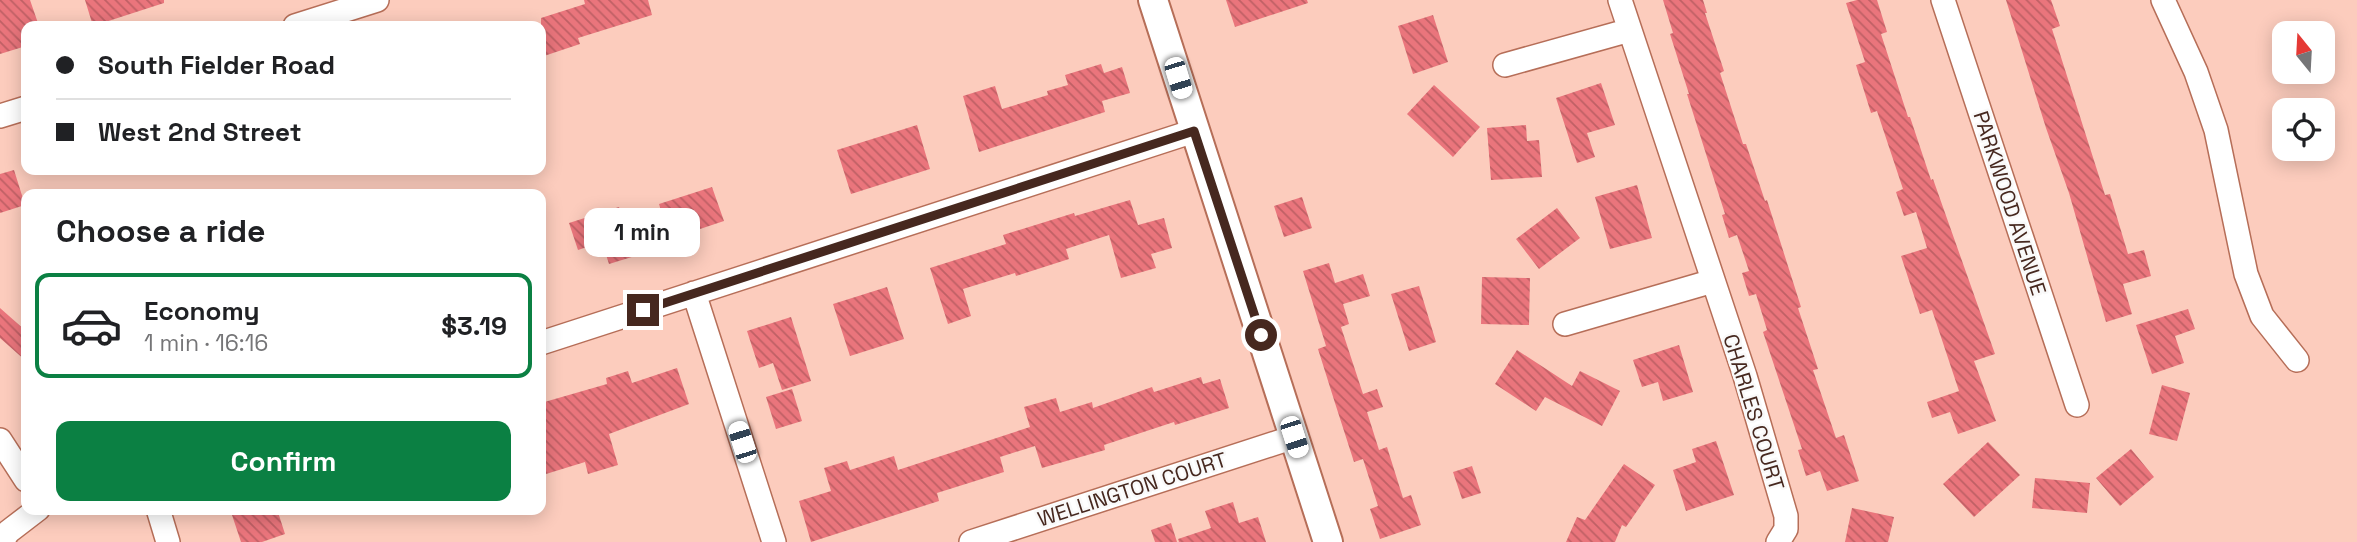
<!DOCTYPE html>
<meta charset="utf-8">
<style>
body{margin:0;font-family:"Space Grotesk",sans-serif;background:#f2f2f2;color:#202124;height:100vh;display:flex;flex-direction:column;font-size:26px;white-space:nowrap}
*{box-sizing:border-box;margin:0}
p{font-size:23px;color:#757577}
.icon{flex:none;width:38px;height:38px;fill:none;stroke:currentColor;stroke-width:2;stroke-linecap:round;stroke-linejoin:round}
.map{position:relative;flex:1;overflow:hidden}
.drawer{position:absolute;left:21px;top:189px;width:525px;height:326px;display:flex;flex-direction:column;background:#fff;border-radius:14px;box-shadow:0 4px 18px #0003}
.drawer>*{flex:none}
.banner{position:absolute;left:21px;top:21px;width:525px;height:154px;border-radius:14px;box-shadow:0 4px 18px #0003;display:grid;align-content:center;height:154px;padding:0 35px;background:#fff}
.needle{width:46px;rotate:342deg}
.buttons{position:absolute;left:2272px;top:21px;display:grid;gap:14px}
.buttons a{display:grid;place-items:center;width:63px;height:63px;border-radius:14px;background:#fff;box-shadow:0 4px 18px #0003;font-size:35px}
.end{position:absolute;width:32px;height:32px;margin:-16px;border:9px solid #46281f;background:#fff;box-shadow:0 0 0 4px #fff}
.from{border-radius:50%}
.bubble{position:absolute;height:49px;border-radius:14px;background:#fff;box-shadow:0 4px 18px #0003;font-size:23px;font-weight:700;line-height:49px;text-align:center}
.car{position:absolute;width:21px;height:42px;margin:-21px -10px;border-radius:9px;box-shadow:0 0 5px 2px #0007;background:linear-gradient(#fff 24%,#345 0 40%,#fff 0 76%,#345 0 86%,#fff 0)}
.banner b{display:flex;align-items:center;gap:24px;height:66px;font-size:26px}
.banner b+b{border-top:2px solid #e0e0e0}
.banner i{width:18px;height:18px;background:#202124}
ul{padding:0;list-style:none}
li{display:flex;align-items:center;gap:21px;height:105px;margin:0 14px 10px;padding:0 21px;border:4px solid transparent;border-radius:14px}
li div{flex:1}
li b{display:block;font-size:26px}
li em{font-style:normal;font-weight:700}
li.current{border-color:#0b8043}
li>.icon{width:63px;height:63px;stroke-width:1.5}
h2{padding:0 35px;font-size:32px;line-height:84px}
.action{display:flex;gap:14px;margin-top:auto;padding:14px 35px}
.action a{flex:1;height:80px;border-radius:14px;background:#0b8043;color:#fff;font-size:28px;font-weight:700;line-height:80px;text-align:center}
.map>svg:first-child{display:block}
.building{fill:url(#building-back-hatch)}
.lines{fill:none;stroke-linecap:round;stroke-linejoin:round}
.minor-casing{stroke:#b66e58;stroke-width:26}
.major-casing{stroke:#b66e58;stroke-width:32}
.minor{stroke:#fff;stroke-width:23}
.major{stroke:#fff;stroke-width:28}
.route{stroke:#46281f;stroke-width:9}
.labels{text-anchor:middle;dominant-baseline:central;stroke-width:5;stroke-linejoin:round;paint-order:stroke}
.street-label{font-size:21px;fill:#46281f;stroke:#f9f9f9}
</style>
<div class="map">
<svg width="2357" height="542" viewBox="0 0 2357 542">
<defs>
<pattern id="building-back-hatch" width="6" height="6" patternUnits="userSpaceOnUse" patternTransform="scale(1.75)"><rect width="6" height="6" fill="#ea757c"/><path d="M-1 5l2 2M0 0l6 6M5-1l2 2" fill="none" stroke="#bf6065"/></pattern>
</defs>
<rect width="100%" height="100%" fill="#fcccbd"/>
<!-- building -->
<path class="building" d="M0,0H30L39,26H26V46L0,54Z
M85,0H164V3L93,26Z
M584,0H648L652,15L578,38L580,44L541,57V18L585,4Z
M1226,0H1307L1308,3L1235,27Z
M1663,0H1703L1707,13H1705L1724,71L1720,73L1743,144H1746L1765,201L1767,200L1801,307L1798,308L1818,369L1813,370L1836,438L1844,435L1859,481L1827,491L1820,471L1806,476L1798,450L1802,449L1763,332L1767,330L1756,294L1749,296L1742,273L1749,271L1737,235L1729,238L1722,215L1725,214L1687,94H1689L1670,34L1673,33Z
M1857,0H1877L1887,32L1881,34L1908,117H1910L1931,180L1933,179L1995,354L1974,361L1996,421L1958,434L1950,412L1932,418L1927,402L1959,391L1932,310L1920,314L1901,256L1927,248L1916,212L1904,216L1896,192L1903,189L1877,111L1871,113L1856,65L1865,62L1846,3Z
M2006,0H2051L2060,26L2052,29L2105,195L2110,194L2128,254L2144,250L2151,276L2123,284L2132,314L2106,322L2069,193L2046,128Z
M1433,15L1448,62L1413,74L1398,26Z
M1101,64L1104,73L1122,67L1130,93L1102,101L1105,112L979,152L963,96L995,86L1002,109L1048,95L1047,91L1068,85L1065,75Z
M1601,83L1615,125L1587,133L1595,157L1577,163L1556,98Z
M1434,85L1480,127L1453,157L1407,114Z
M917,125L930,169L851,194L837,150Z
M1526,125L1527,141L1539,140L1542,177L1491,180L1487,128Z
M14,170L25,205L0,213V174Z
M1637,185L1652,238L1610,249L1595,197Z
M712,187L724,221L670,239L659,204Z
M1302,197L1312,228L1284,237L1274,206Z
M1130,200L1138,225L1164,218L1172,248L1151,254L1156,268L1121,278L1109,235L1066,249L1069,259L1016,276L1015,273L963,289L971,316L948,324L930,268L1006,244L1003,235L1074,213L1075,216Z
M619,207L635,256L609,264L602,242L578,250L569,223Z
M1557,208L1580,238L1539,269L1516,239Z
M1329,263L1335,283L1363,274L1370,296L1343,304L1349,324L1341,327L1363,394L1377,389L1383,407L1367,412L1379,450L1387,447L1403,498L1411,495L1421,525L1380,539L1370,509L1378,506L1363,459L1354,462L1335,403L1318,349L1326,346L1303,271Z
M1482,277L1530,278L1529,325L1481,324Z
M1419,286L1436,342L1409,351L1391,294Z
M887,287L904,339L850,356L833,304Z
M0,308L26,331V361L0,338Z
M2188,309L2195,329L2175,336L2184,363L2152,374L2136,325Z
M791,317L811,381L782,390L773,363L759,368L747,331Z
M1679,345L1693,392L1663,401L1658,382L1642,387L1633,360Z
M1517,350L1572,386L1580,371L1620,391L1602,426L1545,397L1536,411L1495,384Z
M677,368L689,404L609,434L618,465L588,474L585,462L546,474L541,457V403L607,384L606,378L628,371L632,383Z
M1201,377L1203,384L1220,379L1229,408L1175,425L1174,422L1104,445L1105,450L1042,468L1035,446L1000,457L1004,472L937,493L939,501L811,542L799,501L831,491L824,468L847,461L850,470L894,456L898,470L1030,427L1024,407L1056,398L1060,412L1092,402L1093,408L1152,387L1154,392Z
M2162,385L2190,393L2177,441L2149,434Z
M792,389L802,421L776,429L766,397Z
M1716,441L1734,495L1686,511L1673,470L1696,462L1692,449Z
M1988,442L2020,475L1974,517L1943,484Z
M2131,449L2154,477L2120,506L2096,478Z
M1624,464L1655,485L1626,527L1622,525L1615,542H1566L1577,517L1585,520Z
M1472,466L1481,493L1462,499L1453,472Z
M2035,478L2090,483L2087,513L2032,508Z
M1233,502L1239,523L1258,517L1266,542H1179L1178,539L1211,528L1205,511Z
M1852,508L1894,517L1888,542H1845Z
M230,509H277L285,534L262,542H241Z
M1171,523L1177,542H1155L1151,530Z"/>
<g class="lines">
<!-- minor casing -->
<g class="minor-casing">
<path id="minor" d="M1620,0L1745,376L1786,516V529L1778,542
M1943,0L2077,405
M2163,0L2196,72L2216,130L2246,274L2262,316L2297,360
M295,26L377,0
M1505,65L1630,30
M0,116L26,108
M694,293L774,542
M1565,324L1713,281
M541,343L1194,131
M0,440L26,480
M158,509L168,542
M2,542L8,532L38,509
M971,542L1294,437"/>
</g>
<!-- major casing -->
<g class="major-casing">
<path id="major" d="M1153,0L1328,542"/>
</g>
<!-- minor -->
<use href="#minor" class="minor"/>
<!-- major -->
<use href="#major" class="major"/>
</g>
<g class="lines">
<!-- route -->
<path class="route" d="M643,310L1194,131L1261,335"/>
</g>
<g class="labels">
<!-- street labels -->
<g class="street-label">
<text transform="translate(2010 203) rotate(72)">PARKWOOD AVENUE</text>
<text transform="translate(1754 412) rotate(73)">CHARLES COURT</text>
<text transform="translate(1132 489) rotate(-18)">WELLINGTON COURT</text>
</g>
</g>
</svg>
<div class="buttons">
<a><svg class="needle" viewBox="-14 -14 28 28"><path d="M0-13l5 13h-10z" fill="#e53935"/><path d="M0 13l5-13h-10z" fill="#757577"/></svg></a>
<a><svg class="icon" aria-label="locate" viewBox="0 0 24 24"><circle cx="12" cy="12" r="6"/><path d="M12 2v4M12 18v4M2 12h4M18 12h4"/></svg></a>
</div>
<i class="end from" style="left:1261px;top:335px"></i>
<i class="end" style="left:643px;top:310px"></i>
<div class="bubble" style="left:584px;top:208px;width:116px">1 min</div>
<i class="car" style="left:1178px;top:78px;rotate:163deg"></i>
<i class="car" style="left:1294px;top:437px;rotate:162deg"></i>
<i class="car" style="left:742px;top:442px;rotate:342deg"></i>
<div class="banner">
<b><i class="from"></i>South Fielder Road</b>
<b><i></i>West 2nd Street</b>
</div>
<section class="drawer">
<h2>Choose a ride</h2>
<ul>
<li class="current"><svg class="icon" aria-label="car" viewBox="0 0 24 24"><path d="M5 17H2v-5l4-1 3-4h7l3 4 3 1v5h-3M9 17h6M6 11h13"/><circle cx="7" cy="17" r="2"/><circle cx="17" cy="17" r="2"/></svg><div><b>Economy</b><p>1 min · 16:16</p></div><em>$3.19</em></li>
</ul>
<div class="action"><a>Confirm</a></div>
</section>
</div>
